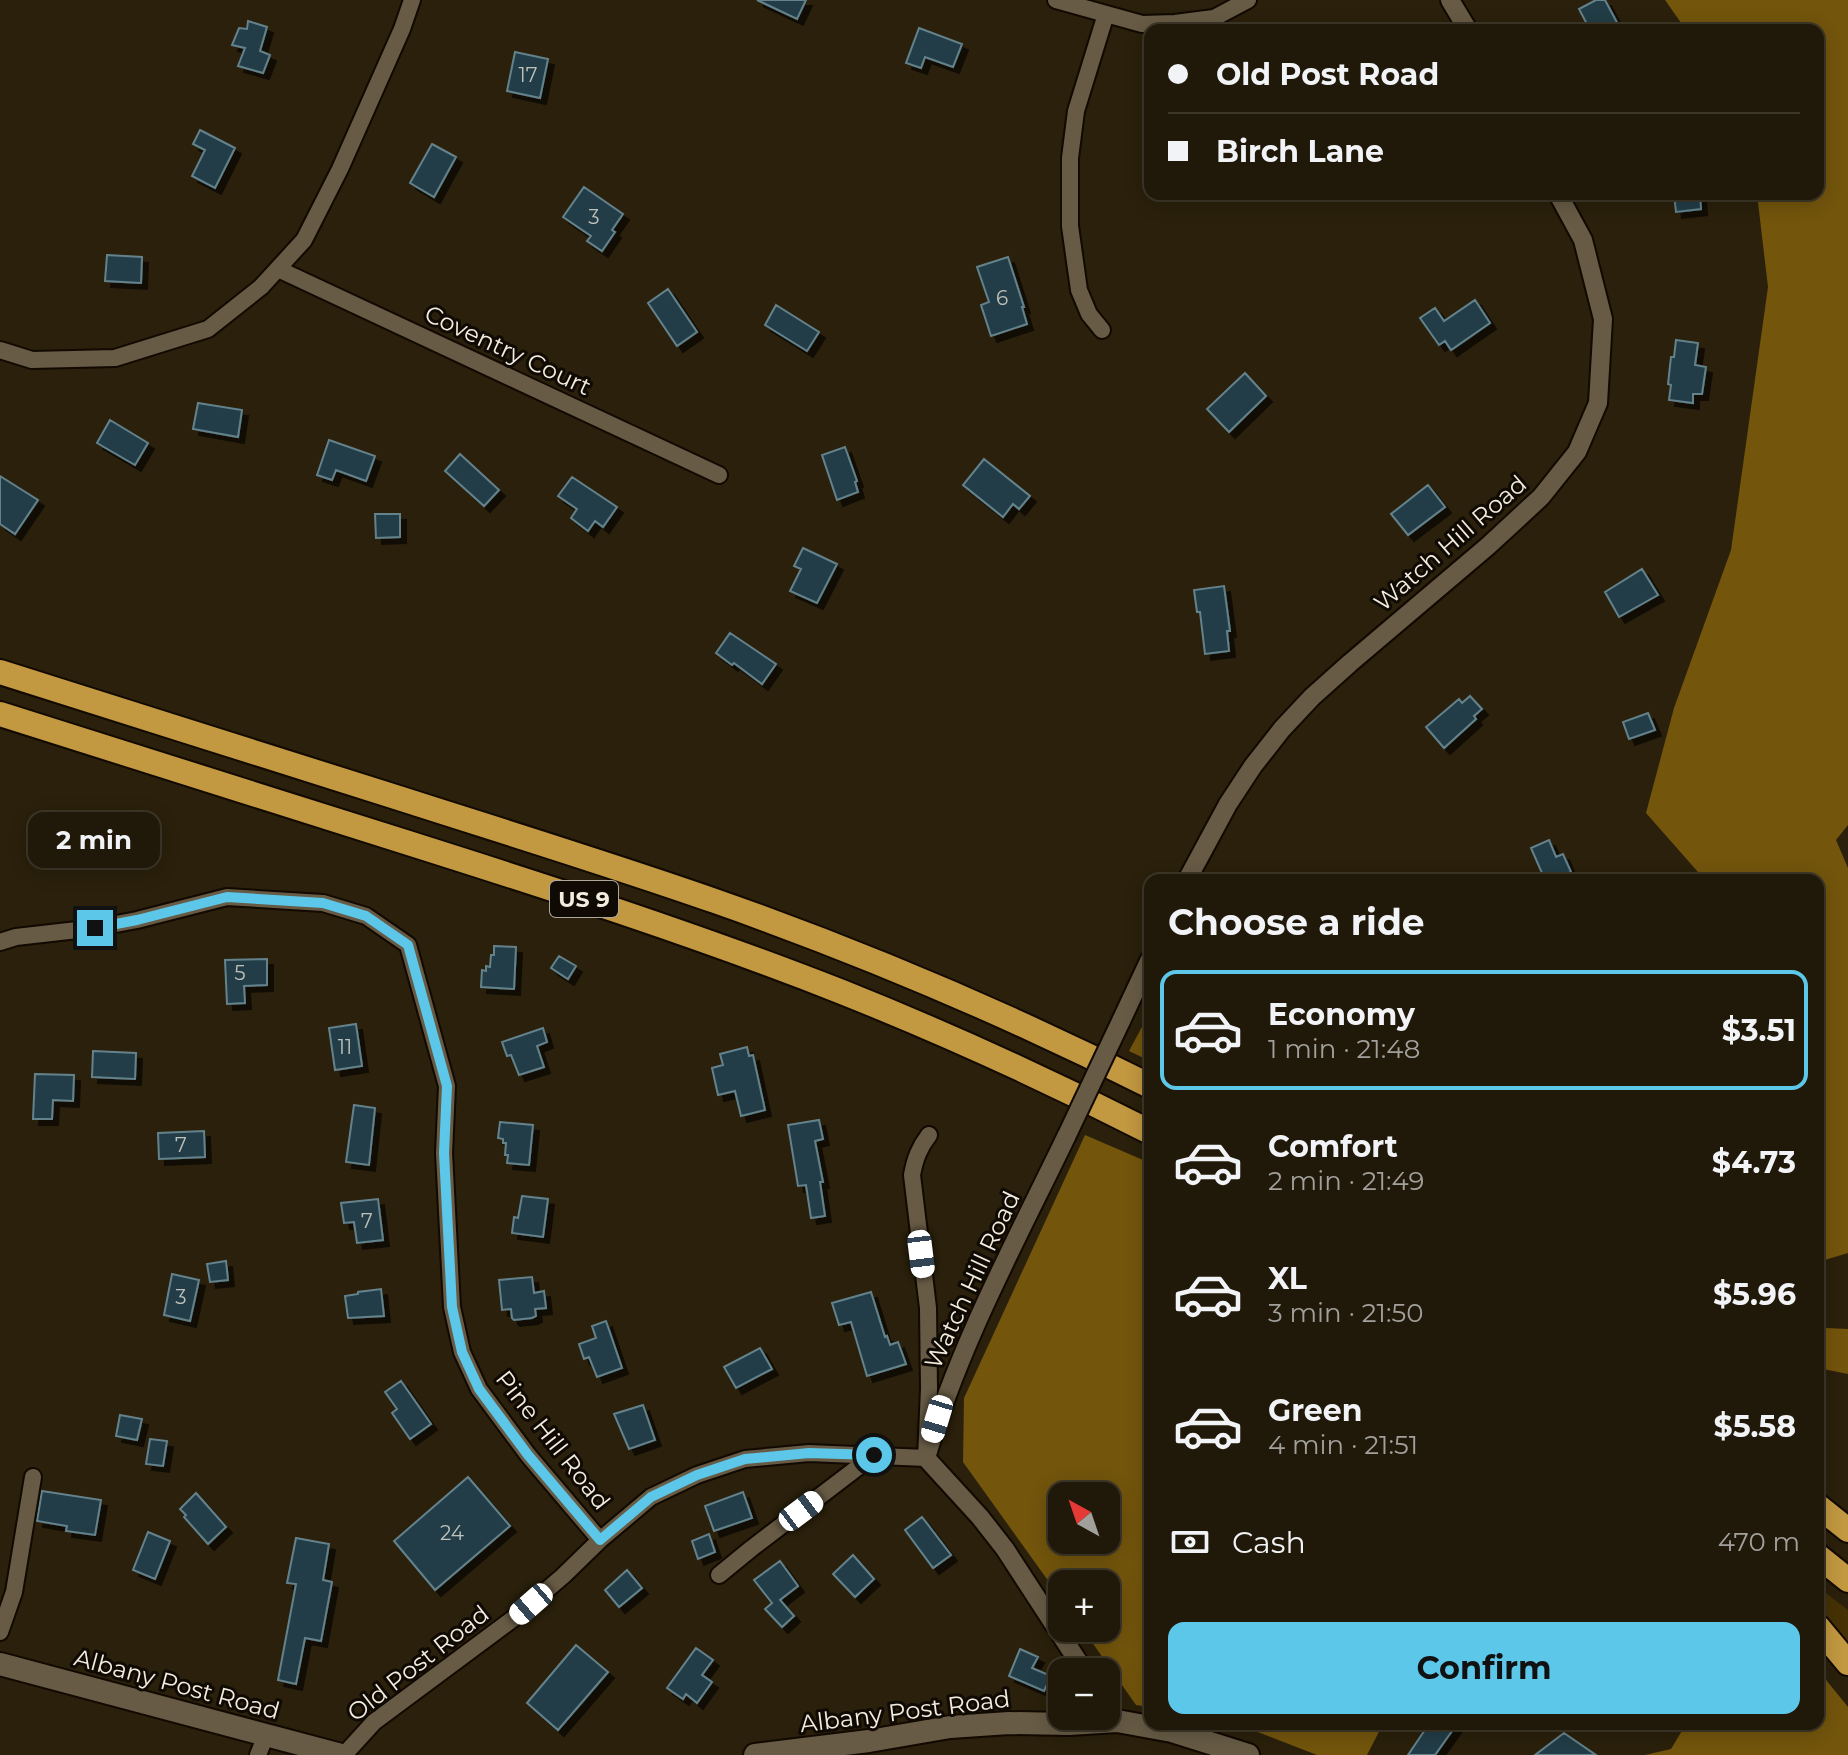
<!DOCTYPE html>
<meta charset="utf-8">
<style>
body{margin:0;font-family:Montserrat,sans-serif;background:#282112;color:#f1f3f6;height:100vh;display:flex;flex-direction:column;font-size:30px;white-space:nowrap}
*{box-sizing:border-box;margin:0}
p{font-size:26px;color:#a2a09c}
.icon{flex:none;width:44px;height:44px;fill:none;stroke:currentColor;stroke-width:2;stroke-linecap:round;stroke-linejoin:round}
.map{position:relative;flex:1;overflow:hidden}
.drawer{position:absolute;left:1144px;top:874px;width:680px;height:856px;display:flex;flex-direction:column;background:#201808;border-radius:16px;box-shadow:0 4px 20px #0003,0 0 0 2px #3d3729}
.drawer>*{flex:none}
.hud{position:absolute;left:1144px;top:24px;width:680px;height:176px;border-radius:16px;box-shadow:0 4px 20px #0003,0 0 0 2px #3d3729;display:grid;align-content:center;height:176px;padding:0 24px;background:#201808}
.needle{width:52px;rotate:320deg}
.tools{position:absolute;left:1048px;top:1482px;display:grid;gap:16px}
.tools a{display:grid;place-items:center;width:72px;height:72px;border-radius:16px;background:#201808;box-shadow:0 4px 20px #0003,0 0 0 2px #3d3729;font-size:40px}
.end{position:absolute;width:36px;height:36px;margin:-18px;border:10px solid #5cc7e8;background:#111;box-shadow:0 0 0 4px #111}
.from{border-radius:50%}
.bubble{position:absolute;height:56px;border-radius:16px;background:#201808;box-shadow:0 4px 20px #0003,0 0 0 2px #3d3729;font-size:26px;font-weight:700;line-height:56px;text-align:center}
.car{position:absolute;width:24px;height:48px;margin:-24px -12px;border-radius:10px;box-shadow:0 0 6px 2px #0007;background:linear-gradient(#fff 24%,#345 0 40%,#fff 0 76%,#345 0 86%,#fff 0)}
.hud b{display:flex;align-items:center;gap:28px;height:76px;font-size:30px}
.hud b+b{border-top:2px solid #3d3729}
.hud i{width:20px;height:20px;background:#f1f3f6}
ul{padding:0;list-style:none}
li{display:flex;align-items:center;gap:24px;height:120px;margin:0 16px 12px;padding:0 8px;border:4px solid transparent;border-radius:16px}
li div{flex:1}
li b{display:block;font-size:30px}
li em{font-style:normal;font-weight:700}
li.current{border-color:#5cc7e8}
li>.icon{width:72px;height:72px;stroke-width:1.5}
h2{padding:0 24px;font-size:36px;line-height:96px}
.pay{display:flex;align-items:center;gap:20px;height:88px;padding:0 24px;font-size:30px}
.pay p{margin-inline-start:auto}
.cta{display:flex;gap:16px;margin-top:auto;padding:16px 24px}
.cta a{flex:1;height:92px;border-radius:16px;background:#5cc7e8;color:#111;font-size:32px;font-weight:700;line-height:92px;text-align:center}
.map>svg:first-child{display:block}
.green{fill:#453104}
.forest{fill:#73550c;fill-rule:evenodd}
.water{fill:#73540c}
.building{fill:#223e47;stroke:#64828c;stroke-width:2;filter:url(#shadow)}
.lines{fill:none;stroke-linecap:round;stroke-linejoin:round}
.minor-casing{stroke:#120900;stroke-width:20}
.tertiary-casing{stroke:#120900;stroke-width:22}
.secondary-casing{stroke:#120900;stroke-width:26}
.motorway-casing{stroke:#120900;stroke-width:28}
.minor{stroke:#675b45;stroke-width:16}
.tertiary{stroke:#675b45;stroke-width:18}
.secondary{stroke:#675b45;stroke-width:22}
.motorway{stroke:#c29840;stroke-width:24}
.tertiary-bridge-casing{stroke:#120900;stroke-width:22;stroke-linecap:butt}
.tertiary-bridge{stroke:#675b45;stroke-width:18}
.route{stroke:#5cc7e8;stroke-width:10}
.labels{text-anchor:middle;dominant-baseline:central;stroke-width:6;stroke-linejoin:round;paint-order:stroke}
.number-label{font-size:20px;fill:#bfc0b9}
.shield{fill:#0f0a03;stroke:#afa89d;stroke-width:2}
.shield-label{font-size:22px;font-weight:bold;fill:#f3ecdf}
.street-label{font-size:24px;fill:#f3ecdf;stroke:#0f0a03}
</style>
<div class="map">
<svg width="1848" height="1755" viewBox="0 0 1848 1755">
<defs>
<filter id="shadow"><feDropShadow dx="6" dy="6" stdDeviation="0" flood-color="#0009"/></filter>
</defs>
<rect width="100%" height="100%" fill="#2a200b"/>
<!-- green -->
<path class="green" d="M1818,1587L1848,1610V1646L1818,1612Z"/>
<!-- forest -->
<path class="forest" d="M1665,0H1848V825L1836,840L1848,868V1253L1818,1262V880H1705L1646,813L1674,708L1731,550L1768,287L1757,194H1818V30H1686Z
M1150,1012V1061L1129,1051Z
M1085,1135L1150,1163V1707L1136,1705L1082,1628H1106V1584H1062V1600L963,1462L964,1398ZM1106,1496V1540H1062V1496Z
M1818,1670L1848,1707V1755H1645L1671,1749L1686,1724H1818Z
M1237,1724H1383L1367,1755H1317Z"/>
<!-- water -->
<path class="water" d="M1818,1325L1826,1328L1848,1329V1374L1818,1368Z"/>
<!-- building -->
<path class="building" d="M757,0H806L797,19Z
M1596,0H1605L1621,30H1590L1579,9Z
M248,21L267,27L260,51L270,55L263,73L238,66L245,48L232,45L239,28L247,29Z
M919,28L962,44L953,67L925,57L921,68L906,63Z
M515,52L548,59L540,98L507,91Z
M200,130L235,148L215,188L192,176L205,150L193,144Z
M432,144L456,157L434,197L410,183Z
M584,187L623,214L612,230L615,232L602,251L587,241L591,236L563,217Z
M1674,194H1700L1701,209L1676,212Z
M107,255L142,257L141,283L105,281Z
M1008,257L1024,307H1022L1027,324L991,336L981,305L989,302L977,267Z
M668,289L697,332L677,346L648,303Z
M1475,300L1490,323L1451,350L1445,341L1439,345L1420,318L1435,308L1444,321Z
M776,305L819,332L807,351L765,325Z
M1676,340L1698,343L1695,365L1706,367L1702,394H1693V403L1669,400L1671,385L1668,384L1671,357H1674Z
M1245,373L1266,396L1229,432L1207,409Z
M198,403L242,410L238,437L193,429Z
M110,420L148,443L135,465L97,443Z
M329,440L375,456L366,481L336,470L332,480L317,475Z
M845,447L857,481L855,482L858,492L837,500L822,455Z
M460,454L499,490L484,506L445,471Z
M984,459L1030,496L1019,509L1013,504L1003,517L963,485Z
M0,476L38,500L15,534L0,524Z
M572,477L617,507L603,527L595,521L588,531L571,518L577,509L558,496Z
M1428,485L1445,507L1408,535L1391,514Z
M375,514H400V537L376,538Z
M803,548L837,564L817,603L790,591L801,569L794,566Z
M1642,569L1658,595L1619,617L1605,592Z
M1224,586L1230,631H1227L1229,651L1205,654L1200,612H1197L1194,590Z
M730,633L776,664L762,684L734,663L732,665L716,653Z
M1470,696L1482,709L1474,716L1476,719L1444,748L1426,727L1459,699L1462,703Z
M1648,713L1655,730L1629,739L1623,722Z
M1549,840L1556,857L1563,854L1571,872L1564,875L1566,880H1545L1531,848Z
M494,946L516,947L514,989L481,987L482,970L486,971V966L490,967L491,955H494Z
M559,956L576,966L568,979L551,968Z
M267,959V985L244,986L245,1003L227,1004L225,960Z
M356,1024L362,1066L335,1070L329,1028Z
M543,1028L547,1042L537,1046L544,1067L519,1075L511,1055L507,1056L502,1042Z
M747,1047L749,1056L753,1055L765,1110L741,1116L735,1091L718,1095L712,1068L723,1065L720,1054Z
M93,1051L136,1053L135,1079L92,1077Z
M35,1074L74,1075L73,1101L53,1100L52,1119H33Z
M354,1105L375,1108L369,1165L346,1162Z
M819,1120L823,1139L815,1141L823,1182H820L825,1216L811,1218L806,1185L798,1186L788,1125Z
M500,1122L533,1125L529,1165L507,1163L508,1155H505L506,1143H503V1139L498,1138Z
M204,1131L205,1157L159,1159L158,1133Z
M522,1196L548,1199L543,1237L512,1233L514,1217L518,1218Z
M378,1199L383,1240L357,1243L354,1222L344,1223L341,1203Z
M226,1261L228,1280L210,1282L207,1264Z
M172,1274L199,1280L190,1321L164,1315Z
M532,1277L534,1293L544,1291L546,1308L535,1309L536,1316L532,1318L514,1320L512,1318L511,1309L502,1310L499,1280Z
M381,1289L384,1316L348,1318L345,1296L358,1294V1292Z
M871,1292L885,1337L887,1336L890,1345L898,1342L906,1364L867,1376L851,1322L839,1325L832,1303Z
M606,1321L622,1368L597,1377L589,1357L584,1359L579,1344L596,1338L592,1326Z
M760,1348L772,1369L736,1388L724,1367Z
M401,1381L431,1424L410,1439L392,1413L397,1409L385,1392Z
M643,1405L655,1440L629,1449L614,1414Z
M120,1415L142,1419L137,1440L116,1436Z
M150,1439L167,1441L163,1466L146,1464Z
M468,1477L510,1526L435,1590L394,1541Z
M42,1491L101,1500L95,1535L66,1531L67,1526L37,1521Z
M743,1492L752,1518L714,1531L705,1506Z
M196,1493L226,1527L208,1544L184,1517L186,1515L180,1509Z
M922,1517L951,1555L933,1568L905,1530Z
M148,1532L170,1541L155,1579L133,1570Z
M709,1534L715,1552L698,1559L692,1541Z
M296,1538L329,1544L323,1580L332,1582L321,1641L305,1638L296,1684L278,1680L296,1584L287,1583Z
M853,1555L874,1579L855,1597L833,1574Z
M780,1561L798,1586L780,1600L794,1616L782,1627L765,1609L772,1603L754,1580Z
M627,1570L642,1588L619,1607L605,1590Z
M576,1645L608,1672L558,1730L527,1703Z
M696,1648L713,1660L702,1675L712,1682L697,1703L686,1694L683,1699L667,1688Z
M1020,1649L1038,1657L1032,1668L1051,1676L1044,1691L1009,1676Z
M1429,1724H1457L1435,1755H1408Z
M1564,1733L1596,1755H1535Z"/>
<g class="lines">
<!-- minor casing -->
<g class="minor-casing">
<path id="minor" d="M1056,0L1142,24L1175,23L1214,18L1248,0
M278,269L719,475
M1102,330L1089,314L1079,290L1070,226V158L1076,111L1106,14
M0,350L32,360L115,358L208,329L261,287L304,240L340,169L402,29L412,0
M0,942L16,937L95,928L137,920L227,897L323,903L366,916L408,945L447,1086L444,1153L452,1307L462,1352L479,1389L528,1455L600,1540
M719,1575L752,1548L874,1455
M0,1632L14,1592L33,1477
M258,1755L266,1735
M344,1755L374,1722L514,1618L563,1576L600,1540L651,1497L697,1475L745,1459L809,1453L926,1458L929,1389L928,1308L912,1175C915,1159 919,1148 929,1135"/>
</g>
<!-- tertiary casing -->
<g class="tertiary-casing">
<path id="tertiary" d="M1450,0L1468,30
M1187,880L1228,804L1253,766L1282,729L1312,697L1350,663L1488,546L1541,497L1577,452L1598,403L1603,319L1583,240L1558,194
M1121,1021L1150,959
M1067,1135C1016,1241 959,1345 926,1458L980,1517L1005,1549L1085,1672
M1106,1704L1117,1721"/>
</g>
<!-- secondary casing -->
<g class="secondary-casing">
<path id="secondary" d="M0,1664L341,1755
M755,1755L869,1741L950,1727L1009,1723L1069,1724L1117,1721L1172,1731L1248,1755"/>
</g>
<!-- motorway casing -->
<g class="motorway-casing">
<path id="motorway" d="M0,672C135,715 270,757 405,800C508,833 612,865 715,901C863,953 1009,1015 1150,1086
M0,714C133,756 266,798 399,840C548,887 697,935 842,992C947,1034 1050,1081 1150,1132
M1818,1506L1848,1530
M1818,1556L1848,1580
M1818,1627L1848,1663"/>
</g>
<!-- minor -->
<use href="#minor" class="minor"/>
<!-- tertiary -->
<use href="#tertiary" class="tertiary"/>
<!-- secondary -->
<use href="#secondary" class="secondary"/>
<!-- motorway -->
<use href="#motorway" class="motorway"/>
<!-- tertiary-bridge casing -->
<g class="tertiary-bridge-casing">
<path id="tertiary-bridge" d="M1067,1135L1121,1021"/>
</g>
<!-- tertiary-bridge -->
<use href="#tertiary-bridge" class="tertiary-bridge"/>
</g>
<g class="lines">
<!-- route -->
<path class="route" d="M95,928L137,920L227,897L323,903L366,916L408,945L447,1086L444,1153L452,1307L462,1352L479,1389L528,1455L600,1540L651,1497L697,1475L745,1459L809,1453L874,1455"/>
</g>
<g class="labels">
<!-- number labels -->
<g class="number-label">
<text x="528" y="75">17</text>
<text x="594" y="217">3</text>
<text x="1002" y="298">6</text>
<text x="240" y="973">5</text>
<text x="345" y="1047">11</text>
<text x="181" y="1145">7</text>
<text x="367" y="1221">7</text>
<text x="181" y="1297">3</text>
<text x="452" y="1533">24</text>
</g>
<!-- shield labels -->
<rect class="shield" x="550" y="881" width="68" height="36" rx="6"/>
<g class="shield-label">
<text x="584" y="899">US 9</text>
</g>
<!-- street labels -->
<g class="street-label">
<text transform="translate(508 350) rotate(25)">Coventry Court</text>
<text transform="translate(1450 543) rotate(-41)">Watch Hill Road</text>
<text transform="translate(972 1280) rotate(-65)">Watch Hill Road</text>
<text transform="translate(553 1440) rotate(52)">Pine Hill Road</text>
<text transform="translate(418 1663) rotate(-38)">Old Post Road</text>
<text transform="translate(177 1684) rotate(15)">Albany Post Road</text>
<text transform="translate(905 1711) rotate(-7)">Albany Post Road</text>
</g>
</g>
</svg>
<div class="tools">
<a><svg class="needle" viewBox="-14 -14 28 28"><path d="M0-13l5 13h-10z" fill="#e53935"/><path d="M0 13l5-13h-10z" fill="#a2a09c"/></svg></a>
<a>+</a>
<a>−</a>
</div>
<i class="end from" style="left:874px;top:1455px"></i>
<i class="end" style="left:95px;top:928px"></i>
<div class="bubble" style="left:28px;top:812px;width:132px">2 min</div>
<i class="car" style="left:921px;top:1254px;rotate:173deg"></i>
<i class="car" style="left:937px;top:1419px;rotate:197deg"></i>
<i class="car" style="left:801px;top:1511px;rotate:53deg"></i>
<i class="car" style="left:531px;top:1604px;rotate:229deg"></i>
<div class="hud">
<b><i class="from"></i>Old Post Road</b>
<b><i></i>Birch Lane</b>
</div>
<section class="drawer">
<h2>Choose a ride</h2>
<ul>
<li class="current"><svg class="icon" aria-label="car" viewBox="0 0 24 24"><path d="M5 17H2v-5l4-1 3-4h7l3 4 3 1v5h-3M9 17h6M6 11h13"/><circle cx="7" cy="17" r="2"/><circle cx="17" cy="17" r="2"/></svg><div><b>Economy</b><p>1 min · 21:48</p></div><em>$3.51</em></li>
<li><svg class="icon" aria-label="car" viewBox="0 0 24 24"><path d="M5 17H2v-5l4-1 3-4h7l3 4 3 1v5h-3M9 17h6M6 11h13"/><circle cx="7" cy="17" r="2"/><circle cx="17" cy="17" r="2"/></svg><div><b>Comfort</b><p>2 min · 21:49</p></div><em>$4.73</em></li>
<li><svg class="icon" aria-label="car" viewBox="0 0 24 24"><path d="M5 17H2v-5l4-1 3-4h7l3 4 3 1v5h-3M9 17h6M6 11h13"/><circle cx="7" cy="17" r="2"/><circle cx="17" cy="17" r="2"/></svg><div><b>XL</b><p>3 min · 21:50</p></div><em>$5.96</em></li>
<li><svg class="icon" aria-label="car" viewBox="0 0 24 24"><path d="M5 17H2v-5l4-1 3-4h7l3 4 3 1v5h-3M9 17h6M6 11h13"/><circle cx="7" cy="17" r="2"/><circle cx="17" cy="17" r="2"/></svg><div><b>Green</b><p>4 min · 21:51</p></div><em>$5.58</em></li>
</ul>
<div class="pay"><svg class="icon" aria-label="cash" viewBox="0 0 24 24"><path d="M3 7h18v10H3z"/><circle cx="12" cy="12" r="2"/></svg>Cash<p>470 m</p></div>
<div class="cta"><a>Confirm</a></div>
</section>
</div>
